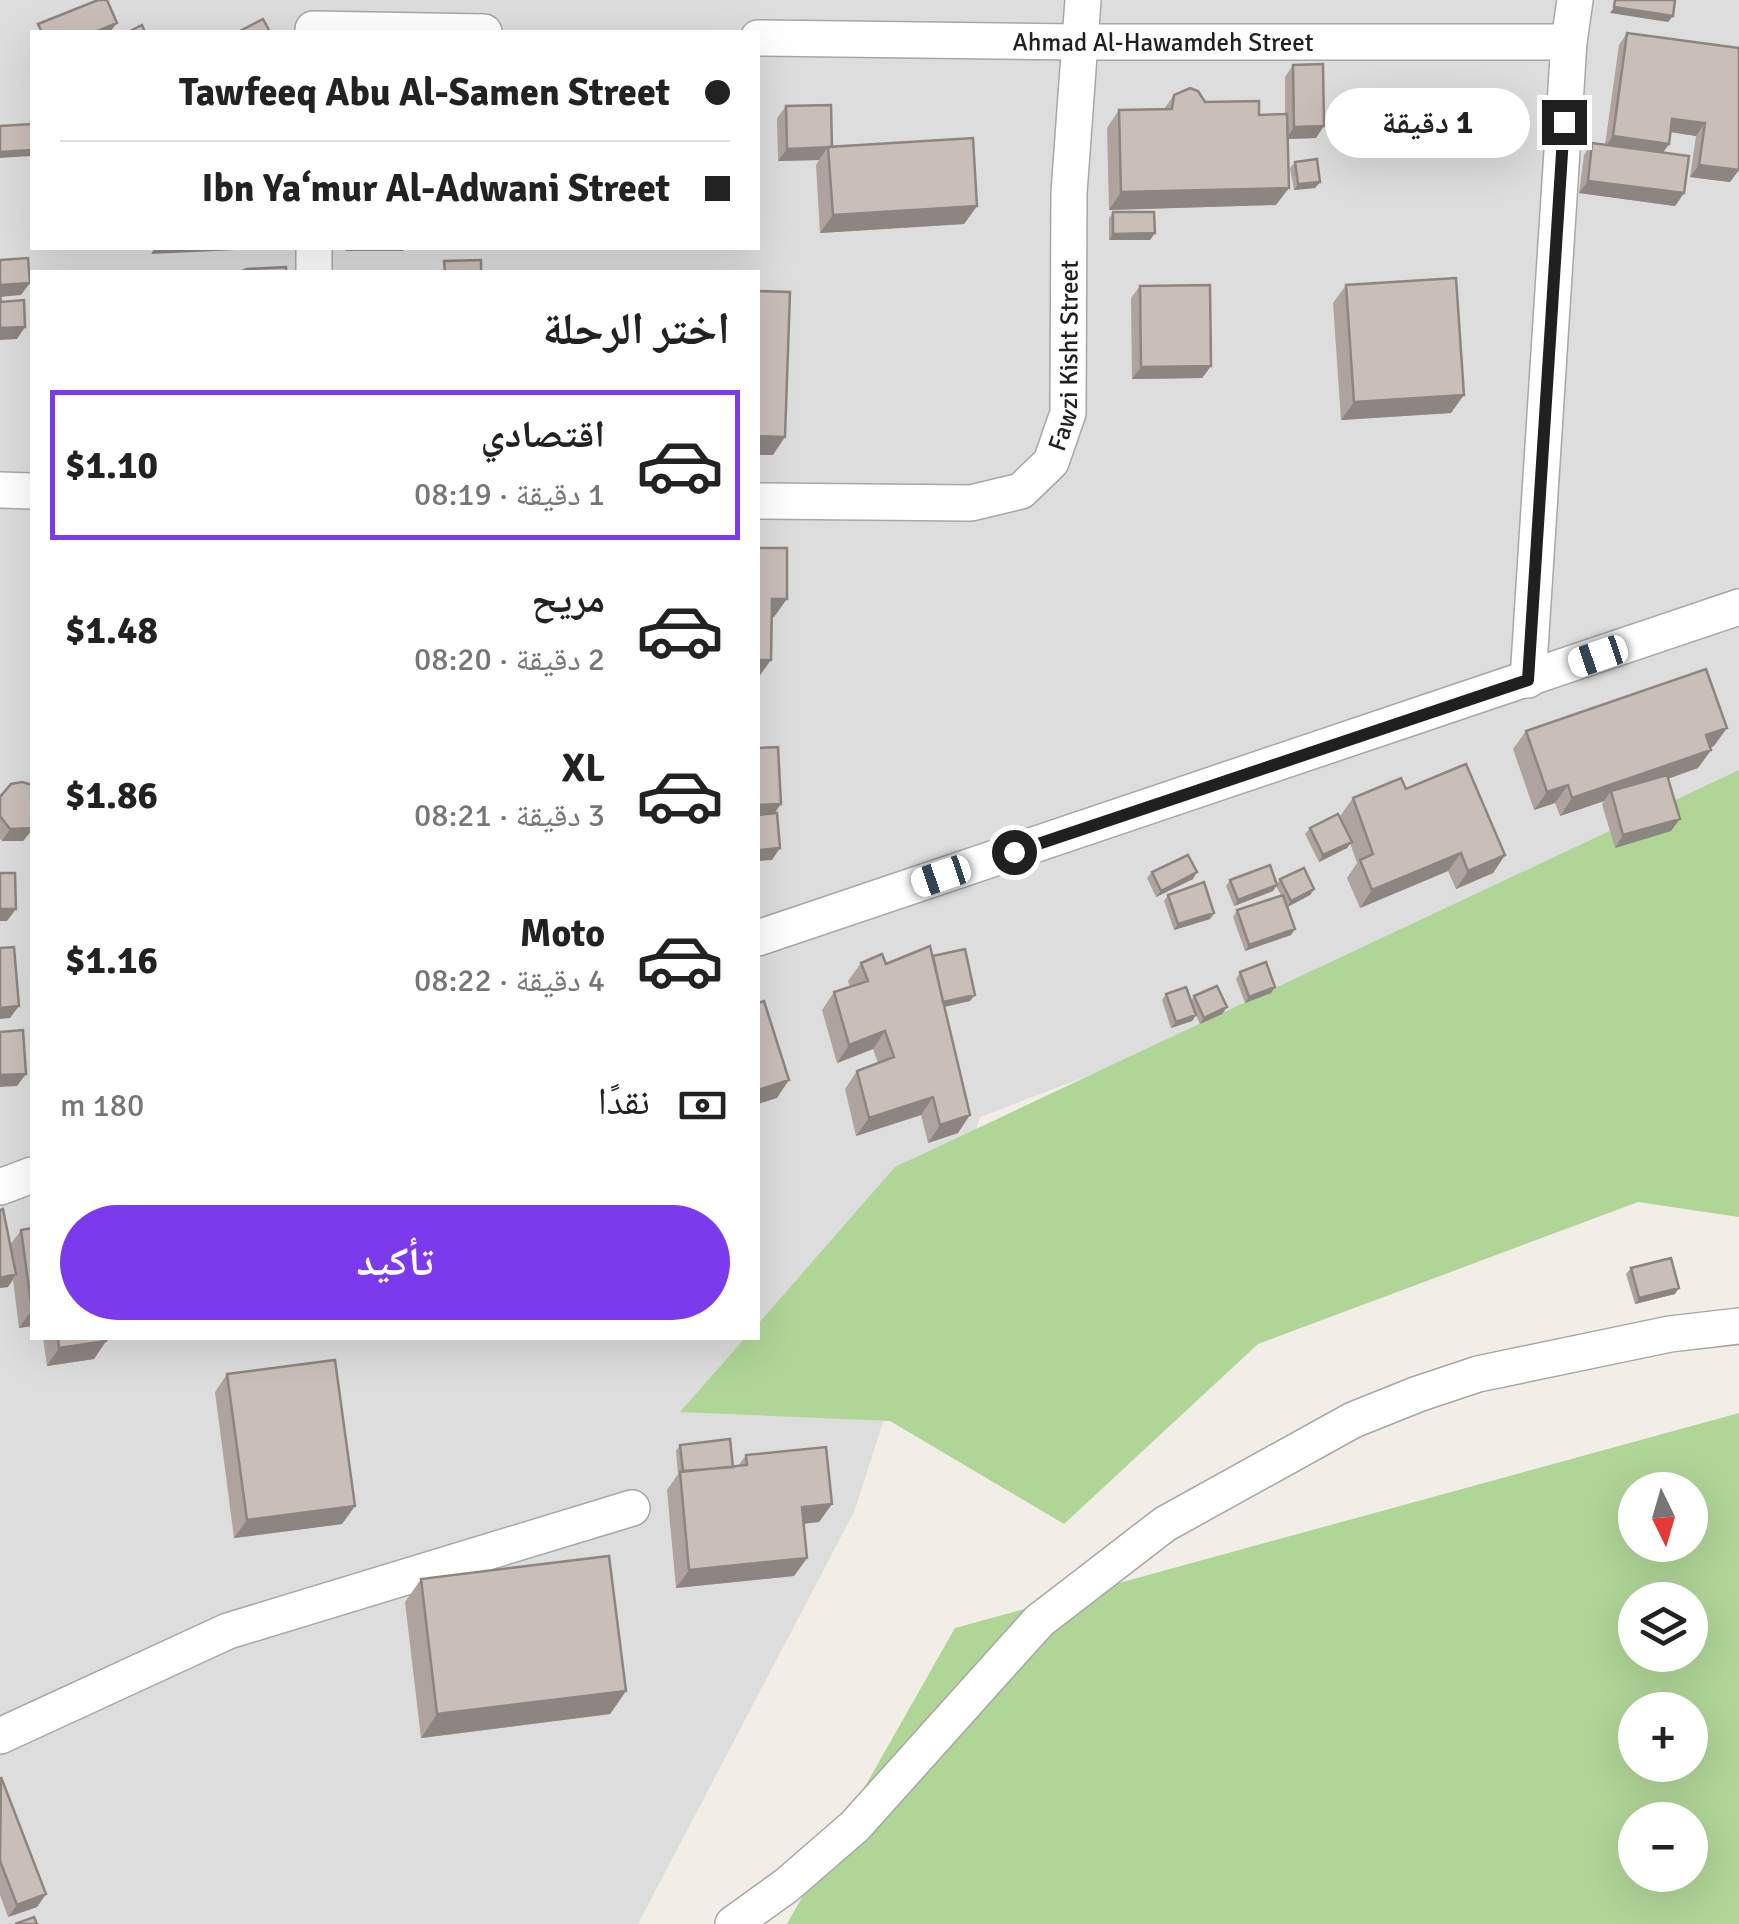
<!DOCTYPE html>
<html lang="ar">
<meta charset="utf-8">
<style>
body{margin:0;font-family:Signika,"Noto Naskh Arabic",sans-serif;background:#f6f6f6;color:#222;direction:rtl;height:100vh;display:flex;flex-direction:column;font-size:38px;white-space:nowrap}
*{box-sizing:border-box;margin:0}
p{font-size:32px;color:#767676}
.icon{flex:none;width:55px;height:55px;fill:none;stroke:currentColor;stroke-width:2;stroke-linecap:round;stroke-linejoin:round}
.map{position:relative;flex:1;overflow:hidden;direction:ltr}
.details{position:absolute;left:30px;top:270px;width:730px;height:1070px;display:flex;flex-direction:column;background:#fff;border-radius:0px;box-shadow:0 10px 40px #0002;direction:rtl}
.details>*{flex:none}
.top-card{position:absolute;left:30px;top:30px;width:730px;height:220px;border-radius:0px;box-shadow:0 10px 40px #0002;direction:rtl;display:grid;align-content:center;height:220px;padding:0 30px;background:#fff}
.needle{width:65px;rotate:175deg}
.tools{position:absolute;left:1618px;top:1472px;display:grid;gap:20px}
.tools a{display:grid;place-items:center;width:90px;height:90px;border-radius:50%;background:#fff;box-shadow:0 10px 40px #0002;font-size:50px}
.end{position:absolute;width:45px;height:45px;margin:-22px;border:12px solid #202020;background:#fff;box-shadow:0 0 0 5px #fff}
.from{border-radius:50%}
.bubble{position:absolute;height:70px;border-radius:35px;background:#fff;box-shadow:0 10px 40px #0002;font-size:32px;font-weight:700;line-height:70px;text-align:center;direction:rtl}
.car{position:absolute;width:30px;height:60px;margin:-30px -15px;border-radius:12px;box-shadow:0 0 8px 2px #0007;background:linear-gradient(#fff 24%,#345 0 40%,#fff 0 76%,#345 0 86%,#fff 0)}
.top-card b{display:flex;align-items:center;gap:35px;height:95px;font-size:38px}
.top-card b+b{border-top:2px solid #e0e0e0}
.top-card i{width:25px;height:25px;background:#222}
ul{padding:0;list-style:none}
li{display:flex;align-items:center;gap:30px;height:150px;margin:0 20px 15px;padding:0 10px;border:5px solid transparent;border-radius:0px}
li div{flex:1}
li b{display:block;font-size:38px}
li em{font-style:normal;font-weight:700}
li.on{border-color:#7c3aed}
li>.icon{width:90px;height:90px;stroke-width:1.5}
h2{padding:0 30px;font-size:45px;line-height:120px}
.pay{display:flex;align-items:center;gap:25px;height:110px;padding:0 30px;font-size:38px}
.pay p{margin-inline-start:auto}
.button{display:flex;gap:20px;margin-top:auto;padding:20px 30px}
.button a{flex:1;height:115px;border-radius:60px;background:#7c3aed;color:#fff;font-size:40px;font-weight:700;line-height:115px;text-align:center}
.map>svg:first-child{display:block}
.residential{fill:#dedddd;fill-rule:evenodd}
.forest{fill:#afd597;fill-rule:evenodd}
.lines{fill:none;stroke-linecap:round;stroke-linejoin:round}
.street-casing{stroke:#a7a7a7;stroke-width:38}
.street{stroke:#fff;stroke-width:35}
.wall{fill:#aea39f}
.shaded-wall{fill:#8d8582}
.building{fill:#cabeb9;stroke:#8d8582;stroke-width:2.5}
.route{stroke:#202020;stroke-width:12}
.labels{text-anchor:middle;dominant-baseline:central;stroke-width:8;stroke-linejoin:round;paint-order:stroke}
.street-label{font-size:25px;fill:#202020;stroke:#fff}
</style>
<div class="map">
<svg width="1739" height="1924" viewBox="0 0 1739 1924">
<rect width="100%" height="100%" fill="#f2ede6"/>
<!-- residential -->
<path class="residential" d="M0,0H1739V827L980,1117L855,1510L638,1924H0ZM32,32H758V248H32ZM32,272H758V1338H32Z"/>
<!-- forest -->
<path class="forest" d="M1739,770V1217L1638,1202L1258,1344L1064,1524L890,1421L680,1412L745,1338H758V1324L895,1167Z
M1739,1413V1924H787L955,1628ZM1635,1490H1690V1545H1635ZM1635,1600H1690V1655H1635ZM1635,1710H1690V1765H1635ZM1635,1820H1690V1875H1635Z"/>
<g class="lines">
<!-- street casing -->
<g class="street-casing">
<g id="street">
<path d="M313,29L484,32"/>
<path id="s1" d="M758,38L1079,42H1569"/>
<path d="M314,248V272"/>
<path d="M0,490L32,491"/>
<path id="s2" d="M758,501L971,503L1021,491L1051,462L1068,413L1069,193L1083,0"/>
<path d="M1528,680L1569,42L1575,0"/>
<path d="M758,938L1739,607"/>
<path d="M0,1187L32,1175"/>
<path d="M0,1736L228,1631L632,1508"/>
<path d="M733,1924L787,1885L855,1826L1039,1621L1165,1524L1353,1420L1418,1394L1478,1374L1670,1334L1739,1326"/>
</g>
</g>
<!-- street -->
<use href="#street" class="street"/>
</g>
<!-- wall -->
<path class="wall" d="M1627,33L1739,48L1730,182L1690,177L1696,136L1671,132L1669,144L1663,153L1684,193L1675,206L1579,193L1584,155L1592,143L1605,145L1619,45Z
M1293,65L1316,138L1288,139L1276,205L1109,210L1107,128L1119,110L1164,109L1174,95L1259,115L1285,114V77Z
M786,106L832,147L977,206L964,224L820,233L816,165L819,160L778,161L777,118Z
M1295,162L1320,182L1315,188L1294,190L1290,168Z
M1113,212L1155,233L1150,240H1109V218Z
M1346,285L1451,413L1341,420L1333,303Z
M1140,286L1211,366L1202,378L1132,379L1131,298Z
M1526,731L1714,746L1710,748L1711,750L1698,768L1668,779L1671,831L1615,848L1602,804L1604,801L1560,816L1555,803L1534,810L1513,749Z
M32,785V830L23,841H2L0,839V797Z
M1406,789L1505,855L1493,873L1456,889L1448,871L1360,908L1347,878L1357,863L1350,843L1347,848L1319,862L1305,834L1310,828H1345L1340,816L1353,798Z
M1152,872L1193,879L1156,897L1147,878Z
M1280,879L1314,889L1310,895L1288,907L1295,929L1291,935L1245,951L1233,917L1237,910L1281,895L1276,886L1273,891L1234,906L1226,886L1230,880L1277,884Z
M1168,895L1214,913L1210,919L1174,930L1164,901Z
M933,956L970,1001L945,1007L958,1133L928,1143L921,1115L856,1136L845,1089L857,1071L878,1063L873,1049L837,1063L822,1010L834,992L850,987L848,981L861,963L886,964Z
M1240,972L1275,987L1271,993L1245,1003L1236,979Z
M1166,994L1191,1001L1194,996L1227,1007L1222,1014L1200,1024L1196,1015L1192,1021L1171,1028L1162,1000Z
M0,1210L10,1245L21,1230L32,1228V1326L19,1328L13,1280L8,1287L0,1288Z
M1631,1268L1675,1294L1635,1304L1626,1274Z
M43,1338H106V1341L94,1359L47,1366Z
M227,1374L355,1506L342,1524L234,1538L215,1392Z
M680,1445L732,1467L738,1466L746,1455L832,1504L819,1522L803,1524L807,1558L794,1576L676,1588L667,1490L678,1474L676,1451Z
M421,1579L626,1691L610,1714L421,1738L405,1602Z
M0,1777L46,1894L37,1907L8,1917L0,1895Z"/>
<!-- shaded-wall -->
<path class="shaded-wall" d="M1614,7L1673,16L1668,22L1610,13Z
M117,23L110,32H95Z
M1672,119L1705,123L1696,136L1664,131Z
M1324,126L1316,138L1286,139L1294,127Z
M1613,136L1669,144L1660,156L1604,148Z
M827,148L819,160L778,161L787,149Z
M32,150L30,156L0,158V152Z
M1699,165L1739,170L1730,182L1690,177Z
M1588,181L1684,193L1675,206L1579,193Z
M1320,182L1315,188L1294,190L1298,184Z
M1289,188L1276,205L1109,210L1121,192Z
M977,206L964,224L820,233L833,215Z
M1155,233L1150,240H1109L1113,234Z
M100,248H136L98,250Z
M155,248H237L236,250L151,254Z
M348,248H405L403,251H345Z
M30,283L21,295L0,297V285Z
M25,327L17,339L0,340V328Z
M1211,366L1202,378L1132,379L1141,367Z
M1464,395L1451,413L1341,420L1354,402Z
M758,436L785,437L773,455H758Z
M772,599H787L774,617H759Z
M758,660H771L758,678Z
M1727,728L1714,746L1693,753L1706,735Z
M1711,750L1698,768L1612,798L1611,791L1604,801L1560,816L1572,798Z
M1568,785L1555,803L1534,810L1547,792Z
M781,804L772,817H758V805Z
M1680,819L1671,831L1615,848L1623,835Z
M32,828V830L23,841H2L10,829Z
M1352,842L1347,848L1319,862L1323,855Z
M780,848L772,860L758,861V850Z
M1461,853L1448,871L1360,908L1372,890Z
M1505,855L1493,873L1456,889L1468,871Z
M1197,872L1193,879L1156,897L1161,891Z
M1277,885L1273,891L1234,906L1238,900Z
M1314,889L1310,895L1287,907L1291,901Z
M0,909H16L7,921H0Z
M1214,913L1210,919L1174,930L1178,924Z
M1295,929L1291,935L1245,951L1249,945Z
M1275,987L1271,993L1245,1003L1249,997Z
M975,995L970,1001L938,1008L943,1002Z
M19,1006L10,1018L0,1019V1008Z
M1227,1007L1222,1014L1200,1024L1204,1018Z
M1196,1015L1192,1021L1171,1028L1176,1022Z
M885,1031L873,1049L837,1063L849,1045Z
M26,1074L17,1086L0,1087V1075Z
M789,1080L777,1098L758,1104V1090Z
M933,1097L921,1115L856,1136L869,1118Z
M970,1115L958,1133L928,1143L940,1125Z
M16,1274L8,1287L0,1288V1278Z
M1679,1288L1675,1294L1635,1304L1639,1298Z
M32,1310V1326L19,1328Z
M106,1341L94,1359L47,1366L59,1348Z
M832,1504L819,1522L789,1525L802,1507Z
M355,1506L342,1524L234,1538L247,1520Z
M807,1558L794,1576L676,1588L689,1570Z
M626,1691L610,1714L421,1738L437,1714Z
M46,1894L37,1907L8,1917L17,1905Z"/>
<!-- building -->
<path class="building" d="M98,0H107L117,23L95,32H42L38,24Z
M1615,0H1675L1673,16L1614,7Z
M263,19L270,32H238Z
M142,25L145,32H128Z
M1627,33L1739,48V170L1699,165L1705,123L1672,119L1669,144L1613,136Z
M1323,64L1324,126L1294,127L1293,65Z
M1190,88L1198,91L1205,102L1259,101V115L1287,114L1289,188L1121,192L1119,110L1172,109L1174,95Z
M831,105L832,147L787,149L786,106Z
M32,124V150L0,152V126Z
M973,138L977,206L833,215L828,147Z
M1592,143L1689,156L1684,193L1588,181Z
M1317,159L1320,182L1298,184L1295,162Z
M1113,212H1154L1155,233L1113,234Z
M28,258L30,283L0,285V260Z
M481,260V272H445L444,261Z
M286,267V272H240L247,269Z
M1456,278L1464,395L1354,402L1346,285Z
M1210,285L1211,366L1141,367L1140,286Z
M758,291L790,292L785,437L758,436Z
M0,295L1,302L24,300L25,327L0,328Z
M758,548H787V599H772L771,660H758Z
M1706,669L1727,728L1706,735L1711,750L1572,798L1568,785L1547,792L1526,731Z
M778,747L781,804L758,805V748Z
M1466,764L1505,855L1468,871L1461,853L1372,890L1360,860L1373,854L1353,798L1401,778L1406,789Z
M1667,775L1680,819L1623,835L1611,791Z
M22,782L32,785V828L10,829L0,816V797L11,784Z
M777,813L780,848L758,850V815Z
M1338,814L1352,842L1323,855L1310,828Z
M1188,855L1197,872L1161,891L1152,872Z
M1270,865L1277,885L1238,900L1230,880Z
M1304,868L1314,889L1291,901L1280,879Z
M0,873H15L16,909H0Z
M1204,882L1214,913L1178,924L1168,895Z
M1283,895L1295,929L1249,945L1237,910Z
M930,946L970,1115L940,1125L933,1097L869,1118L857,1071L894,1057L885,1031L849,1045L834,992L868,981L861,963L882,954L886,964Z
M14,947L19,1006L0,1008V948Z
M965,949L975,995L943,1002L933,956Z
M1266,962L1275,987L1249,997L1240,972Z
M1217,986L1227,1007L1204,1018L1194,996Z
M1186,987L1196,1015L1176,1022L1166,994Z
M764,1001L789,1080L758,1090V1003Z
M23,1030L26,1074L0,1075V1032Z
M3,1209L16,1274L0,1278V1210Z
M32,1228V1310L21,1230Z
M1671,1258L1679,1288L1639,1298L1631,1268Z
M58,1338H106V1341L59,1348Z
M335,1360L355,1506L247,1520L227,1374Z
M730,1439L733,1467L683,1471L680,1445Z
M826,1447L832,1504L802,1507L807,1558L689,1570L680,1472L747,1465L746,1455Z
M609,1556L626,1691L437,1714L421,1579Z
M1,1777L46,1894L17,1905L0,1861Z
M34,1917L37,1924H15Z"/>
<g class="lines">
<!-- route -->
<path class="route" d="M1014,852L1528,680L1564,122"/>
</g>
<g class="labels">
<!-- street labels -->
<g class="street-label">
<text stroke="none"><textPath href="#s1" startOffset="405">Ahmad Al-Hawamdeh Street</textPath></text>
<text stroke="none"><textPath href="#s2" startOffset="415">Fawzi Kisht Street</textPath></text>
</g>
</g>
</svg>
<div class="tools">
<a><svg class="needle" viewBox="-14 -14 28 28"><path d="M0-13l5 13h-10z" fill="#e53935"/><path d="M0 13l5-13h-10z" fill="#767676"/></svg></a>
<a><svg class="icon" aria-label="layers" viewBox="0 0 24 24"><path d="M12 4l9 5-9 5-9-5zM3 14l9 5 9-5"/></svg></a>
<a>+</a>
<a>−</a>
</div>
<i class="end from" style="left:1014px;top:852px"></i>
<i class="end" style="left:1564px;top:122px"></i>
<div class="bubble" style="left:1325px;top:88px;width:205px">1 دقيقة</div>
<i class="car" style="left:1598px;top:656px;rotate:251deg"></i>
<i class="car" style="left:941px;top:876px;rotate:251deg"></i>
<div class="top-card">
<b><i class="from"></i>Tawfeeq Abu Al-Samen Street</b>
<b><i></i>Ibn Ya‘mur Al-Adwani Street</b>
</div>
<section class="details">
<h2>اختر الرحلة</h2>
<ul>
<li class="on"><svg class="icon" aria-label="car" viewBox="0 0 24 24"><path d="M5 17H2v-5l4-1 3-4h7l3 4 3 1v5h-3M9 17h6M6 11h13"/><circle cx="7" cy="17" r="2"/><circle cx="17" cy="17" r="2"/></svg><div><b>اقتصادي</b><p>1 دقيقة · 08:19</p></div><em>$1.10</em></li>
<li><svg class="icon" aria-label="car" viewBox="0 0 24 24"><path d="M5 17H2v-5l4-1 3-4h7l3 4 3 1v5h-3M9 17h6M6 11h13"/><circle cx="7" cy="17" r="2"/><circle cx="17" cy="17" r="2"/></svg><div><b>مريح</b><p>2 دقيقة · 08:20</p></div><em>$1.48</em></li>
<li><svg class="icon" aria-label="car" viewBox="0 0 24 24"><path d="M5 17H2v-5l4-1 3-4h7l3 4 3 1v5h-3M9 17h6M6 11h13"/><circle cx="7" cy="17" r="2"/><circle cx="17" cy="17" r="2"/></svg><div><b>XL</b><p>3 دقيقة · 08:21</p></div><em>$1.86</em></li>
<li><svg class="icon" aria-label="car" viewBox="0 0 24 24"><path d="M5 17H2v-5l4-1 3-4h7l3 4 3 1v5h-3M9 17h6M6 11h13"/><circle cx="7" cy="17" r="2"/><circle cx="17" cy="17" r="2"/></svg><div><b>Moto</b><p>4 دقيقة · 08:22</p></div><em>$1.16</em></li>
</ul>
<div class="pay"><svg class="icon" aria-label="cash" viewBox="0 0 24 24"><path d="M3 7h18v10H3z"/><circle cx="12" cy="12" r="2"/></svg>نقدًا<p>180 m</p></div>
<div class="button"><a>تأكيد</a></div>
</section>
</div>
